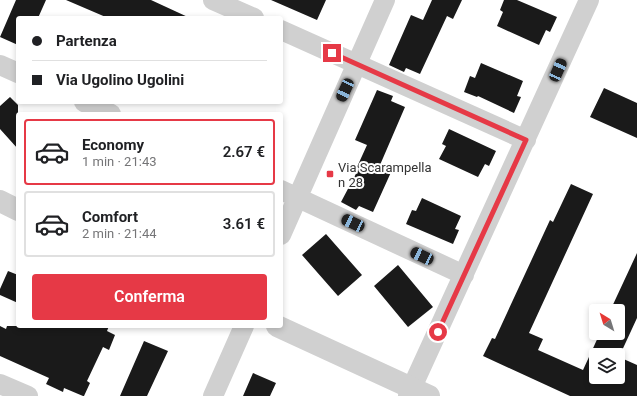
<!DOCTYPE html>
<html lang="it">
<meta charset="utf-8">
<style>
body{margin:0;font-family:Roboto,sans-serif;background:#f2f2f2;color:#202124;height:100vh;display:flex;flex-direction:column;font-size:15px;white-space:nowrap}
*{box-sizing:border-box;margin:0}
p{font-size:13px;color:#757577}
.icon{flex:none;width:22px;height:22px;fill:none;stroke:currentColor;stroke-width:2;stroke-linecap:round;stroke-linejoin:round}
.map{position:relative;flex:1;overflow:hidden}
.details{position:absolute;left:16px;top:112px;width:267px;height:216px;display:flex;flex-direction:column;background:#fff;border-radius:4px;box-shadow:0 2px 6px #0003}
.details>*{flex:none}
.hud{position:absolute;left:16px;top:16px;width:267px;height:88px;border-radius:4px;box-shadow:0 2px 6px #0003;display:grid;align-content:center;height:88px;padding:0 16px;background:#fff}
.needle{width:26px;rotate:322deg}
.fabs{position:absolute;left:589px;top:304px;display:grid;gap:8px}
.fabs a{display:grid;place-items:center;width:36px;height:36px;border-radius:4px;background:#fff;box-shadow:0 2px 6px #0003;font-size:20px}
.end{position:absolute;width:18px;height:18px;margin:-9px;border:5px solid #e63946;background:#fff;box-shadow:0 0 0 2px #fff}
.from{border-radius:50%}
.car{position:absolute;width:12px;height:24px;margin:-12px -6px;border-radius:5px;box-shadow:0 0 3px 1px #0007;background:linear-gradient(#222 24%,#8ab4d8 0 40%,#222 0 76%,#8ab4d8 0 86%,#222 0)}
.hud b{display:flex;align-items:center;gap:14px;height:38px;font-size:15px}
.hud b+b{border-top:1px solid #e0e0e0}
.hud i{width:10px;height:10px;background:#202124}
ul{padding:7px 0 0;list-style:none}
li{display:flex;align-items:center;gap:12px;height:66px;margin:0 8px 6px;padding:0 8px;border:2px solid #e0e0e0;border-radius:4px}
li div{flex:1}
li b{display:block;font-size:15px}
li em{font-style:normal;font-weight:600}
li.selected{border-color:#e63946}
li>.icon{width:36px;height:36px;stroke-width:1.5}
.button{display:flex;gap:8px;margin-top:auto;padding:8px 16px}
.button a{flex:1;height:46px;border-radius:4px;background:#e63946;color:#fff;font-size:16px;font-weight:600;line-height:46px;text-align:center}
.map>svg:first-child{display:block}
.building{fill:#1a1a1a;fill-rule:evenodd}
.lines{fill:none;stroke-linecap:round;stroke-linejoin:round}
.minor{stroke:#d0d0d0;stroke-width:20}
.tertiary{stroke:#d0d0d0;stroke-width:22}
.route{stroke:#e63946;stroke-width:5}
.poi-dot{fill:#e63946;stroke:#fff;stroke-width:1.5}
.labels{text-anchor:middle;dominant-baseline:central;stroke-width:4;stroke-linejoin:round;paint-order:stroke}
.poi-label{font-size:13px;fill:#333;stroke:#fff;text-anchor:start}
</style>
<div class="map">
<svg width="637" height="396" viewBox="0 0 637 396">
<rect width="100%" height="100%" fill="#fff"/>
<!-- building -->
<path class="building" d="M16,0H46L38,18H18V45L0,37Z
M66,0H151L190,18H108Z
M271,0H326L317,20Z
M432,0H462L453,19L447,16L420,74L406,68L404,72L389,65L411,15L423,20Z
M504,0H517L557,17L550,32L546,30L539,45L497,26L503,12L500,10Z
M481,63L523,81L517,96L521,97L514,113L478,96L477,97L464,92L470,76L475,78Z
M604,88L637,103V138L590,117Z
M377,90L393,96L391,101L405,107L380,165L392,170L373,212L359,206L356,210L341,202L359,168L357,167L367,145L355,140Z
M10,97L18,105V149L0,129V106Z
M449,129L496,151L489,166L485,164L478,177L439,159L446,146L442,144Z
M571,184L593,194L529,333L543,339L538,350L583,370L600,333H618V311H610L637,253V318L619,357L637,365V396H570L483,356L492,338L495,339L550,220L553,222ZM596,355H618V377H596Z
M422,198L461,216L455,229L459,230L453,244L406,224L412,210L416,211Z
M326,234L362,275L338,296L302,255Z
M398,265L433,307L408,327L374,286Z
M8,271L18,275V303L0,295V289Z
M0,326L6,329L7,326H109L107,331L115,335L109,350L103,347L87,381L90,383L84,396H83L64,388L63,392L46,384L49,378L0,356Z
M144,341L168,351L147,396H120Z
M253,373L276,383L270,396H243Z"/>
<g class="lines">
<!-- minor -->
<path class="minor" d="M213,0L254,18
M281,30L526,140
M0,65L18,73
M84,102L111,114
M281,190L464,275
M281,235L385,0
M0,384L28,396
M213,396L244,326
M408,396L589,0"/>
<!-- tertiary -->
<path class="tertiary" d="M0,201L18,210
M277,326L429,396"/>
</g>
<g class="lines">
<!-- route -->
<path class="route" d="M332,53L526,140L438,332"/>
</g>
<!-- markers -->
<rect class="poi-dot" x="326" y="170" width="8" height="8" rx="2"/>
<g class="labels">
<!-- poi labels -->
<g class="poi-label">
<text x="338" y="167">Via Scarampella<tspan x="338" dy="15">n 28</tspan></text>
</g>
</g>
</svg>
<div class="fabs">
<a><svg class="needle" viewBox="-14 -14 28 28"><path d="M0-13l5 13h-10z" fill="#e53935"/><path d="M0 13l5-13h-10z" fill="#757577"/></svg></a>
<a><svg class="icon" aria-label="layers" viewBox="0 0 24 24"><path d="M12 4l9 5-9 5-9-5zM3 14l9 5 9-5"/></svg></a>
</div>
<i class="end from" style="left:438px;top:332px"></i>
<i class="end" style="left:332px;top:53px"></i>
<i class="car" style="left:558px;top:70px;rotate:24deg"></i>
<i class="car" style="left:345px;top:90px;rotate:205deg"></i>
<i class="car" style="left:353px;top:223px;rotate:295deg"></i>
<i class="car" style="left:422px;top:256px;rotate:295deg"></i>
<div class="hud">
<b><i class="from"></i>Partenza</b>
<b><i></i>Via Ugolino Ugolini</b>
</div>
<section class="details">
<ul>
<li class="selected"><svg class="icon" aria-label="car" viewBox="0 0 24 24"><path d="M5 17H2v-5l4-1 3-4h7l3 4 3 1v5h-3M9 17h6M6 11h13"/><circle cx="7" cy="17" r="2"/><circle cx="17" cy="17" r="2"/></svg><div><b>Economy</b><p>1 min · 21:43</p></div><em>2.67 €</em></li>
<li><svg class="icon" aria-label="car" viewBox="0 0 24 24"><path d="M5 17H2v-5l4-1 3-4h7l3 4 3 1v5h-3M9 17h6M6 11h13"/><circle cx="7" cy="17" r="2"/><circle cx="17" cy="17" r="2"/></svg><div><b>Comfort</b><p>2 min · 21:44</p></div><em>3.61 €</em></li>
</ul>
<div class="button"><a>Conferma</a></div>
</section>
</div>
